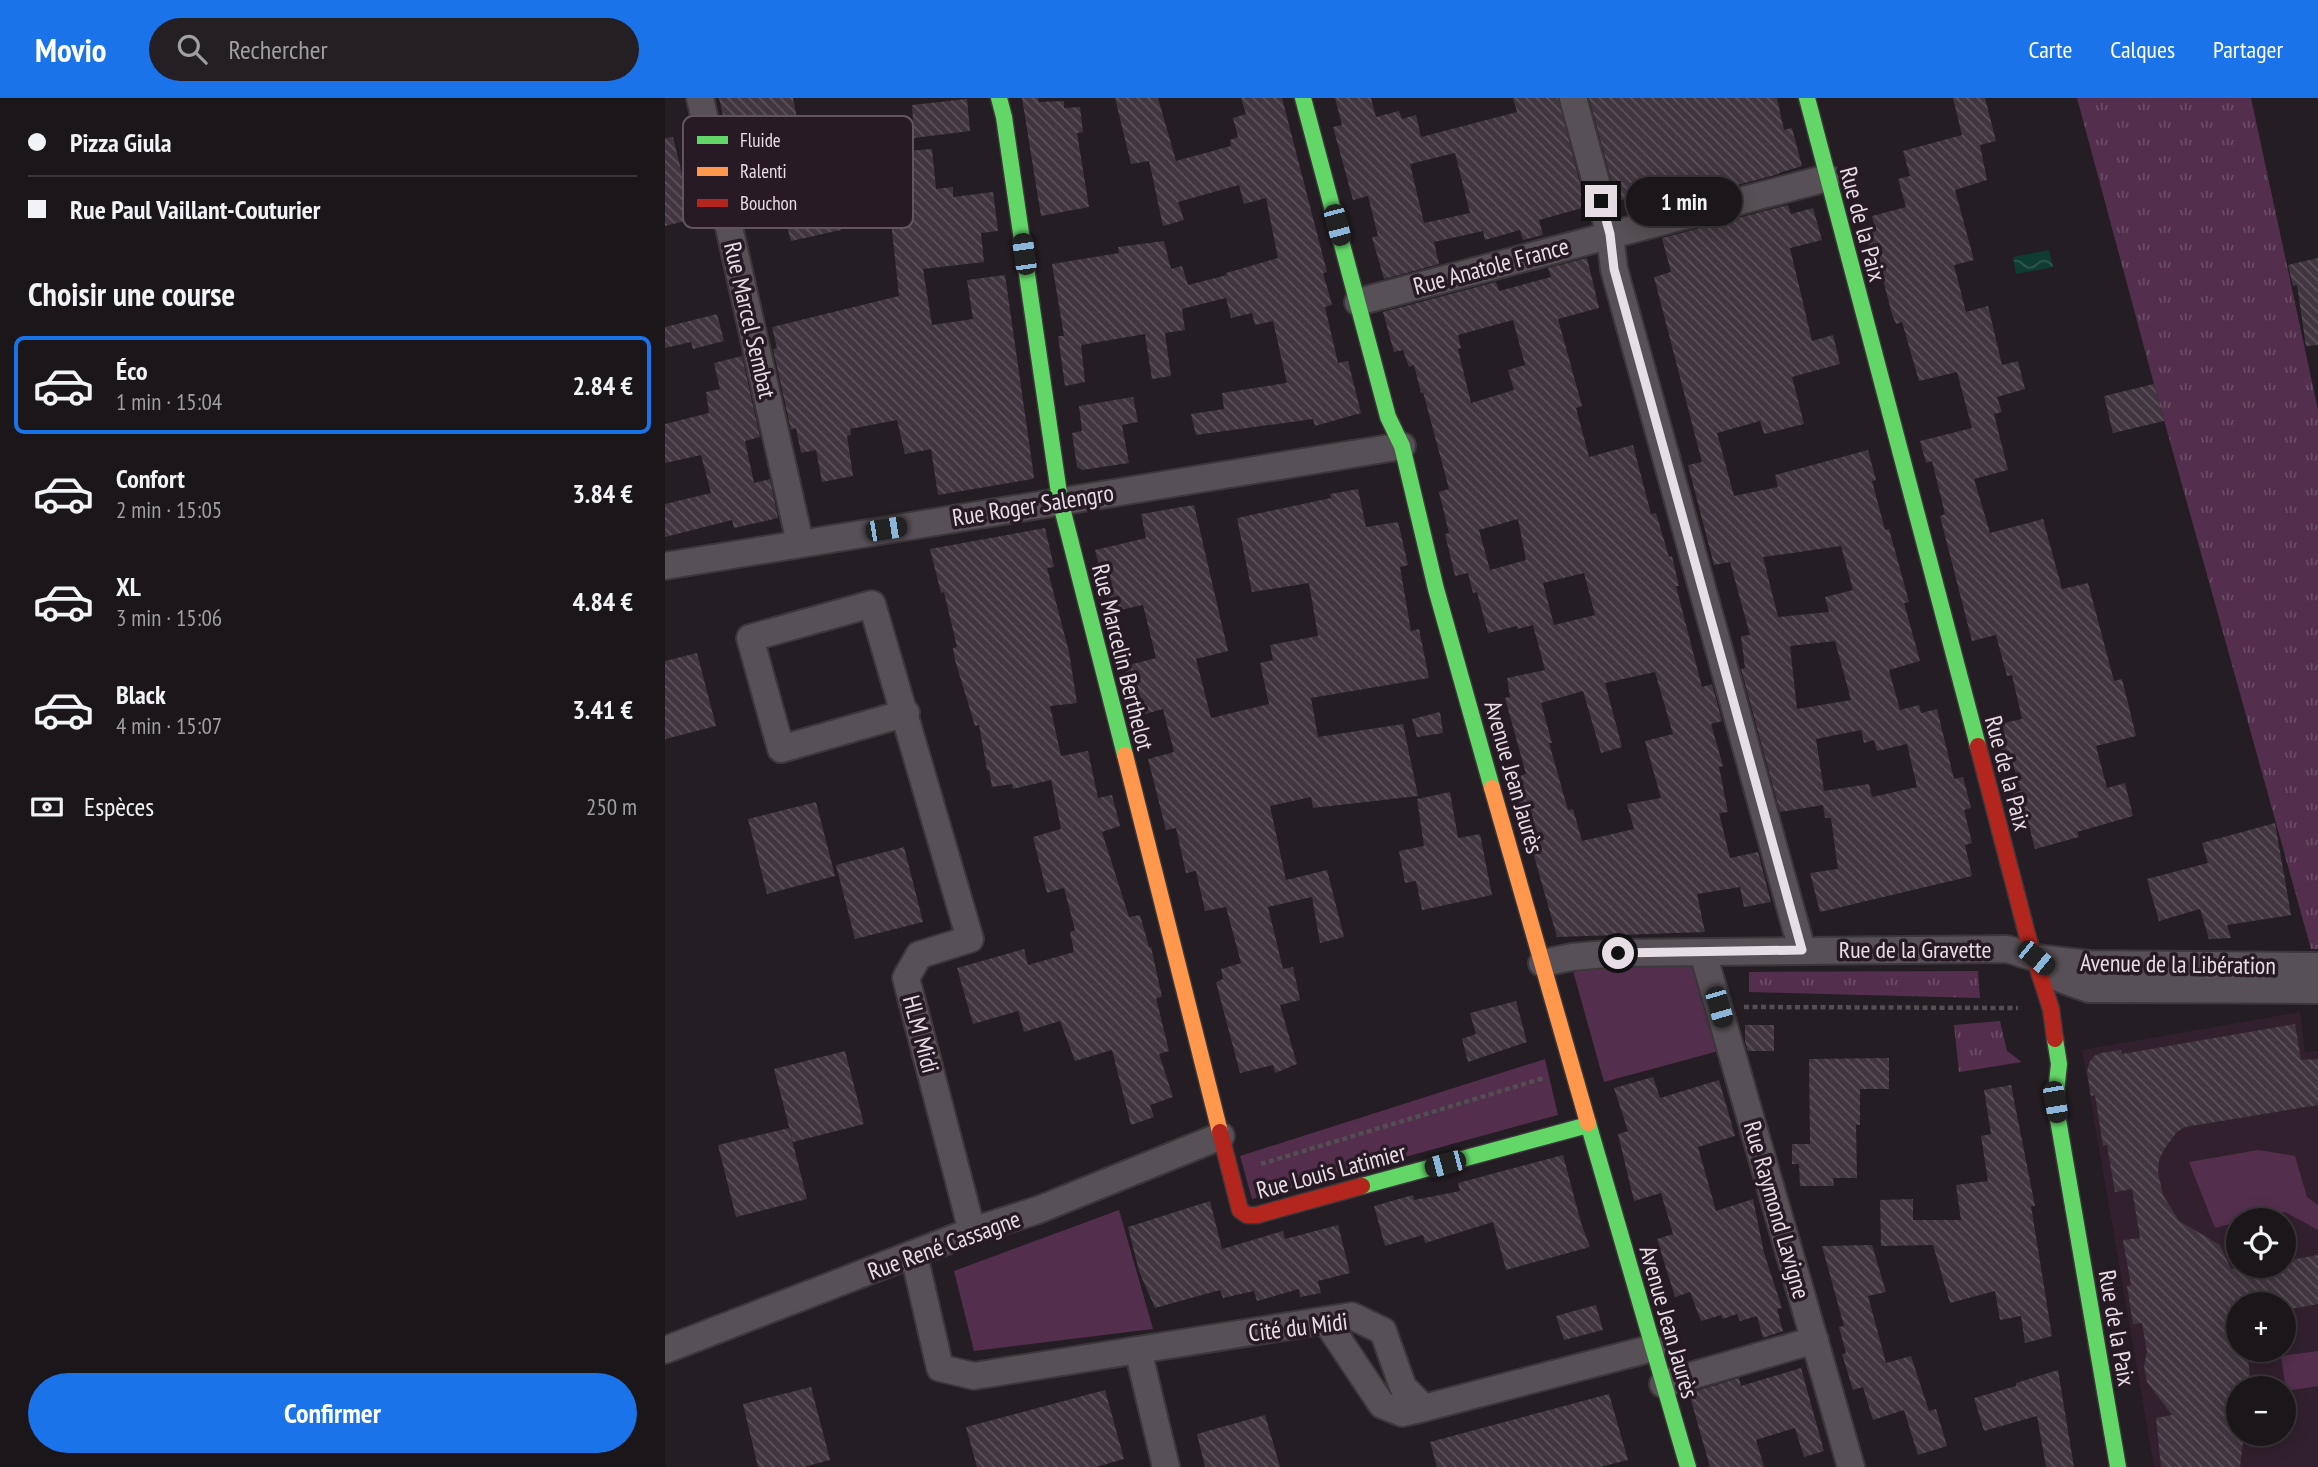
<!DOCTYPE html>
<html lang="fr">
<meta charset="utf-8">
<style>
body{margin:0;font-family:"PT Sans Narrow",sans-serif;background:#241f23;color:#f1f3f6;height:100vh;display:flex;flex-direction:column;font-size:26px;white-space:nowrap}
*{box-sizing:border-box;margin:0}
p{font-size:23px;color:#a09fa2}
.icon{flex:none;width:38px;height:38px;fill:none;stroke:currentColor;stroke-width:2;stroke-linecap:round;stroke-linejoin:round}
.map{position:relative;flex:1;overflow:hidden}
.sheet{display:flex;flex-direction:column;background:#1b161a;width:665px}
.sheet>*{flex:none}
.guide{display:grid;align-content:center;height:154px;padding:0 28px;background:#1b161a}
.tools{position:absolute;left:1561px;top:1110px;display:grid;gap:14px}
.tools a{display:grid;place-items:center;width:70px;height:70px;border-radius:50%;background:#1b161a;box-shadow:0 4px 18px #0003,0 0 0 2px #393539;font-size:35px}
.end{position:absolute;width:32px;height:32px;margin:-16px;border:9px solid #e7dee5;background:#111;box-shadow:0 0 0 4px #111}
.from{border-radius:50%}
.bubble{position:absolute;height:49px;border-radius:24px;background:#1b161a;box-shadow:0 4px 18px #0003,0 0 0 2px #393539;font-size:23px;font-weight:800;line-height:49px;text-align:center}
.car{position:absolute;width:21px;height:42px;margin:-21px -10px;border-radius:9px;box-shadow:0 0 5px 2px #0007;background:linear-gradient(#222 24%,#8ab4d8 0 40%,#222 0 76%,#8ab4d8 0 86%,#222 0)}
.guide b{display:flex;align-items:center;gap:24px;height:66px;font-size:26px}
.guide b+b{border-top:2px solid #393539}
.guide i{width:18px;height:18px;background:#f1f3f6}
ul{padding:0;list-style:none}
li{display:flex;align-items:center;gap:21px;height:98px;margin:0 14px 10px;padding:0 14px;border:4px solid transparent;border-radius:10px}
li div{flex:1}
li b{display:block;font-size:26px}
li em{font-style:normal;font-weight:800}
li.current{border-color:#1a73e8}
li>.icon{width:63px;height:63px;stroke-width:1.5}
h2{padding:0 28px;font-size:32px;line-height:84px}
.pay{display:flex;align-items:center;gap:18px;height:77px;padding:0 28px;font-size:26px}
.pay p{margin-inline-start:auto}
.action{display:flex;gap:14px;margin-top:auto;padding:14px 28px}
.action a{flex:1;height:80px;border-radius:42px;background:#1a73e8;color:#fff;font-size:28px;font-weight:800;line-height:80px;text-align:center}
header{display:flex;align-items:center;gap:42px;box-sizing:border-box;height:98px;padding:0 35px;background:#1a73e8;color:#fff}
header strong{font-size:33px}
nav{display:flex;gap:38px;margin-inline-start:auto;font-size:24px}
.search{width:490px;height:63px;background:#241f23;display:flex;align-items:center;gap:18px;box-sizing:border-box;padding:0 24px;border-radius:38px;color:#a09fa2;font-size:26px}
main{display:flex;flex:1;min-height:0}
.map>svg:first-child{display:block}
.built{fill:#32202e;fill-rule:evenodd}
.grass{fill:url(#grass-tufts)}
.green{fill:#532f4d}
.water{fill:url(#water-waves)}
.building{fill:url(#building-back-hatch);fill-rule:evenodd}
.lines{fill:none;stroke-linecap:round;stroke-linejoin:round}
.street-casing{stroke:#3c373b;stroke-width:30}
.fast-casing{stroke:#3c373b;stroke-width:19}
.slow-casing{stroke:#3c373b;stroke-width:19}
.jam-casing{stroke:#3c373b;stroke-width:19}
.path{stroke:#534e52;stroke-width:4.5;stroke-dasharray:5 3.5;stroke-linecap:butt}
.street{stroke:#575056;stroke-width:26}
.fast{stroke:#63d668;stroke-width:16}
.slow{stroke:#ff974d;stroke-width:16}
.jam{stroke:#b3261e;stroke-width:16}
.route{stroke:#e7dee5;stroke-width:9}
.labels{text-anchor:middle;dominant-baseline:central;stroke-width:7;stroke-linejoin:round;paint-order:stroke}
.street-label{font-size:24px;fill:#e7dee5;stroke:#271a25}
.key{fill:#271a25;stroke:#61555f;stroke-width:2}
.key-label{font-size:19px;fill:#e7dee5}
</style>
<header>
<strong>Movio</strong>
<div class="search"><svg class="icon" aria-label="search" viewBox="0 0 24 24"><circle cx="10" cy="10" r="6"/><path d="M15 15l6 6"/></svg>Rechercher</div>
<nav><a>Carte</a><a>Calques</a><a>Partager</a></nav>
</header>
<main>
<section class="sheet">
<div class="guide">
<b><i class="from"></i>Pizza Giula</b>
<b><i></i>Rue Paul Vaillant-Couturier</b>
</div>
<h2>Choisir une course</h2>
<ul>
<li class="current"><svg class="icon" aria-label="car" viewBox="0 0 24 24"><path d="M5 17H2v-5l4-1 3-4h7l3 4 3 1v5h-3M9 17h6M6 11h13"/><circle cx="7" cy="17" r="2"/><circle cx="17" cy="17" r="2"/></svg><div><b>Éco</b><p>1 min · 15:04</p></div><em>2.84 €</em></li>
<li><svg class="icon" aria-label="car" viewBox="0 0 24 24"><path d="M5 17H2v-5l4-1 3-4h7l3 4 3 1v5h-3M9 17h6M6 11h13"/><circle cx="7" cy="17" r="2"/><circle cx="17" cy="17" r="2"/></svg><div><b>Confort</b><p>2 min · 15:05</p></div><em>3.84 €</em></li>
<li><svg class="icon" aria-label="car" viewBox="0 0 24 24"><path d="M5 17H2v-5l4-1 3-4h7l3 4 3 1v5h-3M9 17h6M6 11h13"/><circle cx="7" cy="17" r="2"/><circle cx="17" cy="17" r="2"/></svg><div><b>XL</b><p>3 min · 15:06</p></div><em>4.84 €</em></li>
<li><svg class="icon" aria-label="car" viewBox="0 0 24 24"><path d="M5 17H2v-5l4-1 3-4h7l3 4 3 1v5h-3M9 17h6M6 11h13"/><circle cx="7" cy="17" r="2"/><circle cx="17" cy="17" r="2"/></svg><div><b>Black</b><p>4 min · 15:07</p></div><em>3.41 €</em></li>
</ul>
<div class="pay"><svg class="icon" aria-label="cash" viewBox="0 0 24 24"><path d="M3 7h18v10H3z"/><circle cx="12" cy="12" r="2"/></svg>Espèces<p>250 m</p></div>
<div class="action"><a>Confirmer</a></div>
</section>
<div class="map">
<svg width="1653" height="1369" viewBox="0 0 1653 1369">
<defs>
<pattern id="grass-tufts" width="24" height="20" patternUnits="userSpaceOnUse" patternTransform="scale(1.75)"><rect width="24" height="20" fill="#532f4d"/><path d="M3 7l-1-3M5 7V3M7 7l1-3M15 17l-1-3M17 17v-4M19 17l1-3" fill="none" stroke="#6c4d66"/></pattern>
<pattern id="water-waves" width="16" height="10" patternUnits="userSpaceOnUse" patternTransform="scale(1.75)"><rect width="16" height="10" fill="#0e3c33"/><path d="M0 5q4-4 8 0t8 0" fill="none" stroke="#315850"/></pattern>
<pattern id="building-back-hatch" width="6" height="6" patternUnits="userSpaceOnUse" patternTransform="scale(1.75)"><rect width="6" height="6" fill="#41363f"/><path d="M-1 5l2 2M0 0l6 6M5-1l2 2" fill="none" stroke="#5c535b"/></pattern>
</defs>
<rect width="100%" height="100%" fill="#241d23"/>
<!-- built -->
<path class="built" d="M1635,914L1640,954L1653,953V1369H1489L1417,952ZM1573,1122H1619V1167H1573ZM1573,1206H1619V1251H1573ZM1573,1290H1619V1335H1573Z"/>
<!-- grass -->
<path class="grass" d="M1412,0H1586L1653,312V851H1646L1489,286Z
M1313,873L1315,900L1084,894V874Z
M1335,923L1342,953L1357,964L1294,974L1289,927Z"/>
<!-- green -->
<path class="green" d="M968,857H1032L1061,951L939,984L908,873Z
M880,961L893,1017L587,1101L575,1058Z
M1593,1052L1630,1058L1642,1099L1653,1107V1132L1620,1114L1584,1122H1573V1124L1550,1130L1524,1064Z
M454,1112L488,1231L309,1253L289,1173Z
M1653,1253V1288L1621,1293L1616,1258Z"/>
<!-- water -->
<path class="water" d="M1384,152L1388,169L1351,176L1348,159Z"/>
<!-- building -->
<path class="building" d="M54,0H128L133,25L140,23L141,33L183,23L192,57L267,51L271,91L288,89V99L328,94L333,133L316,135L319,164L258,171L267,227L308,221L302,182L340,177L369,379L368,381L273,397L266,351L240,356L232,322L185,331L186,337L182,338L188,378L157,384L151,352L136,355L131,330L126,332L108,251L112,250L107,229L234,198L225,114L174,125L176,132L126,143L119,116L127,114L117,72L94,77L86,44L65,48Z
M357,0H373L374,4L399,3V10L415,9L418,34L412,35L424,109L376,118Z
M450,0H493L511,63L566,48L565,42L573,39L568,20L581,16L576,0H617L662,174L658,175L667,207L660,209L673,265L683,263L696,315L650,328L648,321L531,337L526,316L559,311L557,295L622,285L608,223L590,227L587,215L566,220L561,200L517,211L520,232L500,235L506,278L487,281L480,236L416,247L420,284L400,288L393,238H399L387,166L454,155L453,149L499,143L506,171L517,168L523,187L562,177L561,175L613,160L601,100L579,106L574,87L513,104L519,122L498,128L484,63L466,66Z
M670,0H706L711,19L734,13L737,21L751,17L756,39L852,14L848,0H893L921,109L874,122L878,137L858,142L855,132L820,142L818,133L769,144L774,166L719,181L707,139L713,138L703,98L688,102L668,29L677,27ZM790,55L805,115L759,125L745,66Z
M924,0H1112L1119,32L1127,30L1137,68L1114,75V76L969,114L965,100L952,103Z
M1288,0H1320L1331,43L1315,47L1322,82L1290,92L1309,162L1289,167L1301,214L1323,208L1337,267L1353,263L1360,291L1332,299L1337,314L1329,316L1343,372L1309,381L1325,435L1378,421L1397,491L1423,485L1449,583L1457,581L1471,638L1431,648L1442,690L1460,685L1468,718L1412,734L1414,739L1370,751L1364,728L1357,730L1348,695L1356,693L1344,653L1337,655L1330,627L1357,621L1347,577L1342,578L1331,537L1307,543L1275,418L1280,416L1267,363L1261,365L1255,343L1307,330L1292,274L1254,283L1237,224L1231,226L1227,216L1217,178L1212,179L1200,135L1210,132L1207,118L1241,109L1233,81L1245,78L1238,53L1297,37Z
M302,1L305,33L249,40L247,7Z
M8,39L28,121L0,128V40Z
M1123,107L1126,116L1148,110L1157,142L1125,150L1147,243L1168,237L1175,266L1127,279L1139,326L1099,336L1095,323L1052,335L1069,398L1113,389L1110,377L1203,352L1211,382L1207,383L1220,432L1224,431L1244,504L1239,505L1255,563L1224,572L1235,612L1254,607L1256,615L1272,611L1289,681L1298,679L1306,710L1299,712L1307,745L1300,747L1307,778L1155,814L1145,775L1173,771L1166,720H1160L1158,707L1115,714L1076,571L1080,570L1076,538L1085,537L1065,464L1049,467L1023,367L1037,364L989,179L1006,174L997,140ZM1176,448L1188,492L1160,499L1164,514L1113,519L1098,459ZM1170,543L1186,602L1132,611L1125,548ZM1196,632L1199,645L1209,642L1212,653L1242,646L1252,689L1207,699L1204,686L1159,693L1151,641Z
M922,160L934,210L893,221L917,308L911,310L924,359L968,347L986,416L991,415L1004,459L1007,458L1014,488H1011L1037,589L1047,586L1057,623L1046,626L1058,668L1054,669L1063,714L1054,715L1065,760L1093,754L1106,804L1079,809L1075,789L1032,796L1040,834L892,839L847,680L861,676L840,600L845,599L842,580L880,572L868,527L853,531L852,528L823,535L812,494L808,495L803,475L790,478L780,436L784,435L774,394L784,391L758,294L756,295L749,267L744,269L738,252L729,254L718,214L831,184L834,193L886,179L883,170ZM848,222L860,267L843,272L849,292L806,305L793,251L796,250L793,237ZM853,421L861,462L825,472L814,432ZM919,475L930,517L889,527L878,485ZM990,574L1008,636L980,643L996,700L962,706L969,731L917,743L908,711L903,712L884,645H887L876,605L918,593L936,655L957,649L940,585Z
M1653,160V247L1641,248L1632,187L1628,188L1623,167Z
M52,216L59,243L28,251L26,244L0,250V229Z
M77,258L95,339L80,343L89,385L105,381L113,420L69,430L67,422L0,439V406L46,395L36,357L0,365V326L44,315L41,294L55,291L49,265Z
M1489,286L1499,323L1448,335L1439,298Z
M468,299L473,324L457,327L464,365L417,372L412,369L407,335L417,333L414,308Z
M693,391L701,429L733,424L743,467L735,469L746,533L754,531L764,580L646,600L653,639L738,626L753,698L648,710L646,699L605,708L621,782L662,772L679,839L655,845L647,799L603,809L618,871L628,869L635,902L615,907L632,966L610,975L608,967L575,975L551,884L558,881L556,871L576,865L561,809L540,813L531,773L521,775L511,730L501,732L483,661L509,654L498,611L480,616L474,595L467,597L460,568L491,560L478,507L446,514L430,452L481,440L476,416L529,407L563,553L531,561L546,620L604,606L595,565L608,562L605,547L653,538L644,485L587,494L572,420L666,400L665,396Z
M380,430L389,469L382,470L404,554L412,605L385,608L396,658L423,653L433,700L447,697L455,728L437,734L464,819L475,817L484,849H486L497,899L491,900L504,953L494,956L508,999L485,1007L489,1019L466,1027L447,952L410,963L395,923L359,934L353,913L308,926L292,870L359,851L363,867L409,854L405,834L410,832L399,790L382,795L368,739L396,731L386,682L348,691L347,686L327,689L324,672H322L314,627L310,628L290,562L288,550L292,549L279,494L276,495L265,451Z
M32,555L51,628L0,641V563Z
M775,614L778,635L752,639L747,621Z
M785,694L793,740L815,736L827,797L757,812L751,783L740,785L734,753L759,748L752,701Z
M151,704L170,778L102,796L83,721Z
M1610,725L1626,817L1562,827L1566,840L1544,841L1535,811L1494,823L1482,781L1543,765L1537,745Z
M239,749L258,824L190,841L171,767Z
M851,903L862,944L803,964L797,941L811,936L805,915Z
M1630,926L1636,962L1653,961V1007L1520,1029L1512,1034L1500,1050L1494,1062L1493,1074L1498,1097L1514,1123L1555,1147L1566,1171L1590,1167H1619V1163L1653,1157V1206L1619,1212V1206H1573V1251H1582L1586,1290H1573V1335H1579L1575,1369H1496L1491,1320L1507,1317L1482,1284L1479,1268L1482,1254L1477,1225L1468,1226L1462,1188L1466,1187L1458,1142L1475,1140L1467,1091L1450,1094L1442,1047L1438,1048L1430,997L1426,998L1422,974L1424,965L1429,958L1436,955L1456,952L1457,956Z
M1080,927H1109V953H1083L1080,943Z
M180,953L199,1026L128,1044L109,971Z
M1224,960V991H1195V1027H1191L1192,1080H1168L1169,1088H1135L1134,1066H1127V1046H1145L1144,961Z
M988,979L995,1000L1054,982L1070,1038L1033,1049L1051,1113L1088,1101L1099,1155L1117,1210L1112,1211L1118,1233L1098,1240L1092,1218L1075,1223L1072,1216L1058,1221L1056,1217L1036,1223L1025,1194L1010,1199L992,1141L1008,1136L996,1095L969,1103L953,1036L963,1033L949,990Z
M1346,987L1370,1108H1366L1387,1238L1360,1245L1356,1218L1335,1222L1330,1193L1285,1205L1268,1147L1216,1148L1215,1102L1248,1101V1122H1296L1291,1087L1323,1083L1316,1038L1326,1036L1319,992Z
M124,1030L142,1101L71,1119L53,1047Z
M898,1057L916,1125L925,1149L841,1172L828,1124L760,1145L758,1137L720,1148L709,1108L748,1097L749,1102L795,1093L793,1085Z
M545,1103L557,1151L618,1133L620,1141L673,1127L685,1175L653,1183L656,1195L635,1199L634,1191L592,1203L589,1193L558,1200L555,1192L490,1210L474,1173L463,1129Z
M1207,1147L1221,1194L1203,1198L1221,1265L1246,1258L1264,1313L1271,1311L1282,1348L1253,1357L1239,1312L1208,1322L1198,1289L1188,1292L1177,1256L1181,1255L1174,1229L1179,1228L1157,1148Z
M931,1207L938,1232L899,1242L891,1218Z
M1136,1270L1159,1353L1139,1359L1130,1330L1091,1342L1099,1369H1045L1024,1295L1074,1280L1076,1288Z
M1393,1272L1409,1369H1381L1372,1318L1319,1333L1309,1300L1351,1288V1285Z
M146,1289L165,1362L139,1369H93L78,1306Z
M440,1292L459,1361L431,1369H312L301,1329Z
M944,1296L963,1362L935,1369H772L765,1344Z
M600,1317L615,1369H540L532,1336Z"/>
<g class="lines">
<!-- street casing -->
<g class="street-casing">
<path id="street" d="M35,0L135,445
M908,0L945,136L949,171L1137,852
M693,204L1162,80
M0,468L737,348
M241,615L116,651L85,540L207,506L305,841L254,857L241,880L307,1133
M1038,855L1186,1369
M1371,860L1396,881L1424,891L1653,892
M877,865L907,859L953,855L1342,851L1371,860L1425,866L1653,868
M249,1157L275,1270L309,1278L687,1218L718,1233L738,1289L759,1310L988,1250
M661,1223L717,1307L737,1315L759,1310
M0,1252L307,1133L373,1112L556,1038
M473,1252L501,1369
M998,1286L1150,1242"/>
</g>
<!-- fast casing -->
<g class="fast-casing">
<path id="fast" d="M334,0L339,19L395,402L460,657
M638,0L723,319L737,348L771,491L827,690
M1142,0L1313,648
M1390,941L1394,966L1390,1004L1453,1369
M923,1025L1023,1369
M697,1088L923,1027"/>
</g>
<!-- slow casing -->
<g class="slow-casing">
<path id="slow" d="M460,657L555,1034
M827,690L923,1025"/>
</g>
<!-- jam casing -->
<g class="jam-casing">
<path id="jam" d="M1313,648L1363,840L1386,911L1390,941
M555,1034L575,1112L582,1117H592L697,1088"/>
</g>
<!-- path -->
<path class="path" d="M1079,909L1353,910
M596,1066L879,980"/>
<!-- street -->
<use href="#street" class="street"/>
<!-- fast -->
<use href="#fast" class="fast"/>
<!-- slow -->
<use href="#slow" class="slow"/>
<!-- jam -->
<use href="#jam" class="jam"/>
</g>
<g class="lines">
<!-- route -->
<path class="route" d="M936,103L945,136L949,171L1137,852L953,855"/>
</g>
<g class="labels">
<!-- street labels -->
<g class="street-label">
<text transform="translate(1198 126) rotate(75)">Rue de la Paix</text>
<text transform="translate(826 168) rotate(-15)">Rue Anatole France</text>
<text transform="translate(85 222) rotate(77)">Rue Marcel Sembat</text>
<text transform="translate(368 407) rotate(-9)">Rue Roger Salengro</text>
<text transform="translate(458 559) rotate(76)">Rue Marcelin Berthelot</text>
<text transform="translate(1343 675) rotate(75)">Rue de la Paix</text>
<text transform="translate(849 679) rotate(74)">Avenue Jean Jaurès</text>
<text x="1250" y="851">Rue de la Gravette</text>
<text transform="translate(1513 866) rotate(1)">Avenue de la Libération</text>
<text transform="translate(256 936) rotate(75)">HLM Midi</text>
<text transform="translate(666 1073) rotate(-15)">Rue Louis Latimier</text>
<text transform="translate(1112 1112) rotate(74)">Rue Raymond Lavigne</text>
<text transform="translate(279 1147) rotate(-20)">Rue René Cassagne</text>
<text transform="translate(1004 1224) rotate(74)">Avenue Jean Jaurès</text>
<text transform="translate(633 1229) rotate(-7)">Cité du Midi</text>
<text transform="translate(1452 1230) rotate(80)">Rue de la Paix</text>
</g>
</g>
<!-- legend -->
<rect x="18" y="18" width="230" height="112" rx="10" class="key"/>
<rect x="32" y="38" width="31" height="8" fill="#63d668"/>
<rect x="32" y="69" width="31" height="9" fill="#ff974d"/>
<rect x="32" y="101" width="31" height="8" fill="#b3261e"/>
<g class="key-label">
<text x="75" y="49">Fluide</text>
<text x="75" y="80">Ralenti</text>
<text x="75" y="112">Bouchon</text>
</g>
</svg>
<div class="tools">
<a><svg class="icon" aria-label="locate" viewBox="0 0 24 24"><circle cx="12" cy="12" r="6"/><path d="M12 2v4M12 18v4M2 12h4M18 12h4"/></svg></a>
<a>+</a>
<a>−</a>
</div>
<i class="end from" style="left:953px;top:855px"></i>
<i class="end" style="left:936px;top:103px"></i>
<div class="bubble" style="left:961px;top:79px;width:116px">1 min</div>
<i class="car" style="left:672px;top:127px;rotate:165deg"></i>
<i class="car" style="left:359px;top:156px;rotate:352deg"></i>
<i class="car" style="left:221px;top:431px;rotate:81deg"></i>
<i class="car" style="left:1371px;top:860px;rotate:129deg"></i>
<i class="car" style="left:1054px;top:909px;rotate:164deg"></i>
<i class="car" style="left:1390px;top:1004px;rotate:170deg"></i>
<i class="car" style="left:780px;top:1066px;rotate:255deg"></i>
</div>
</main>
